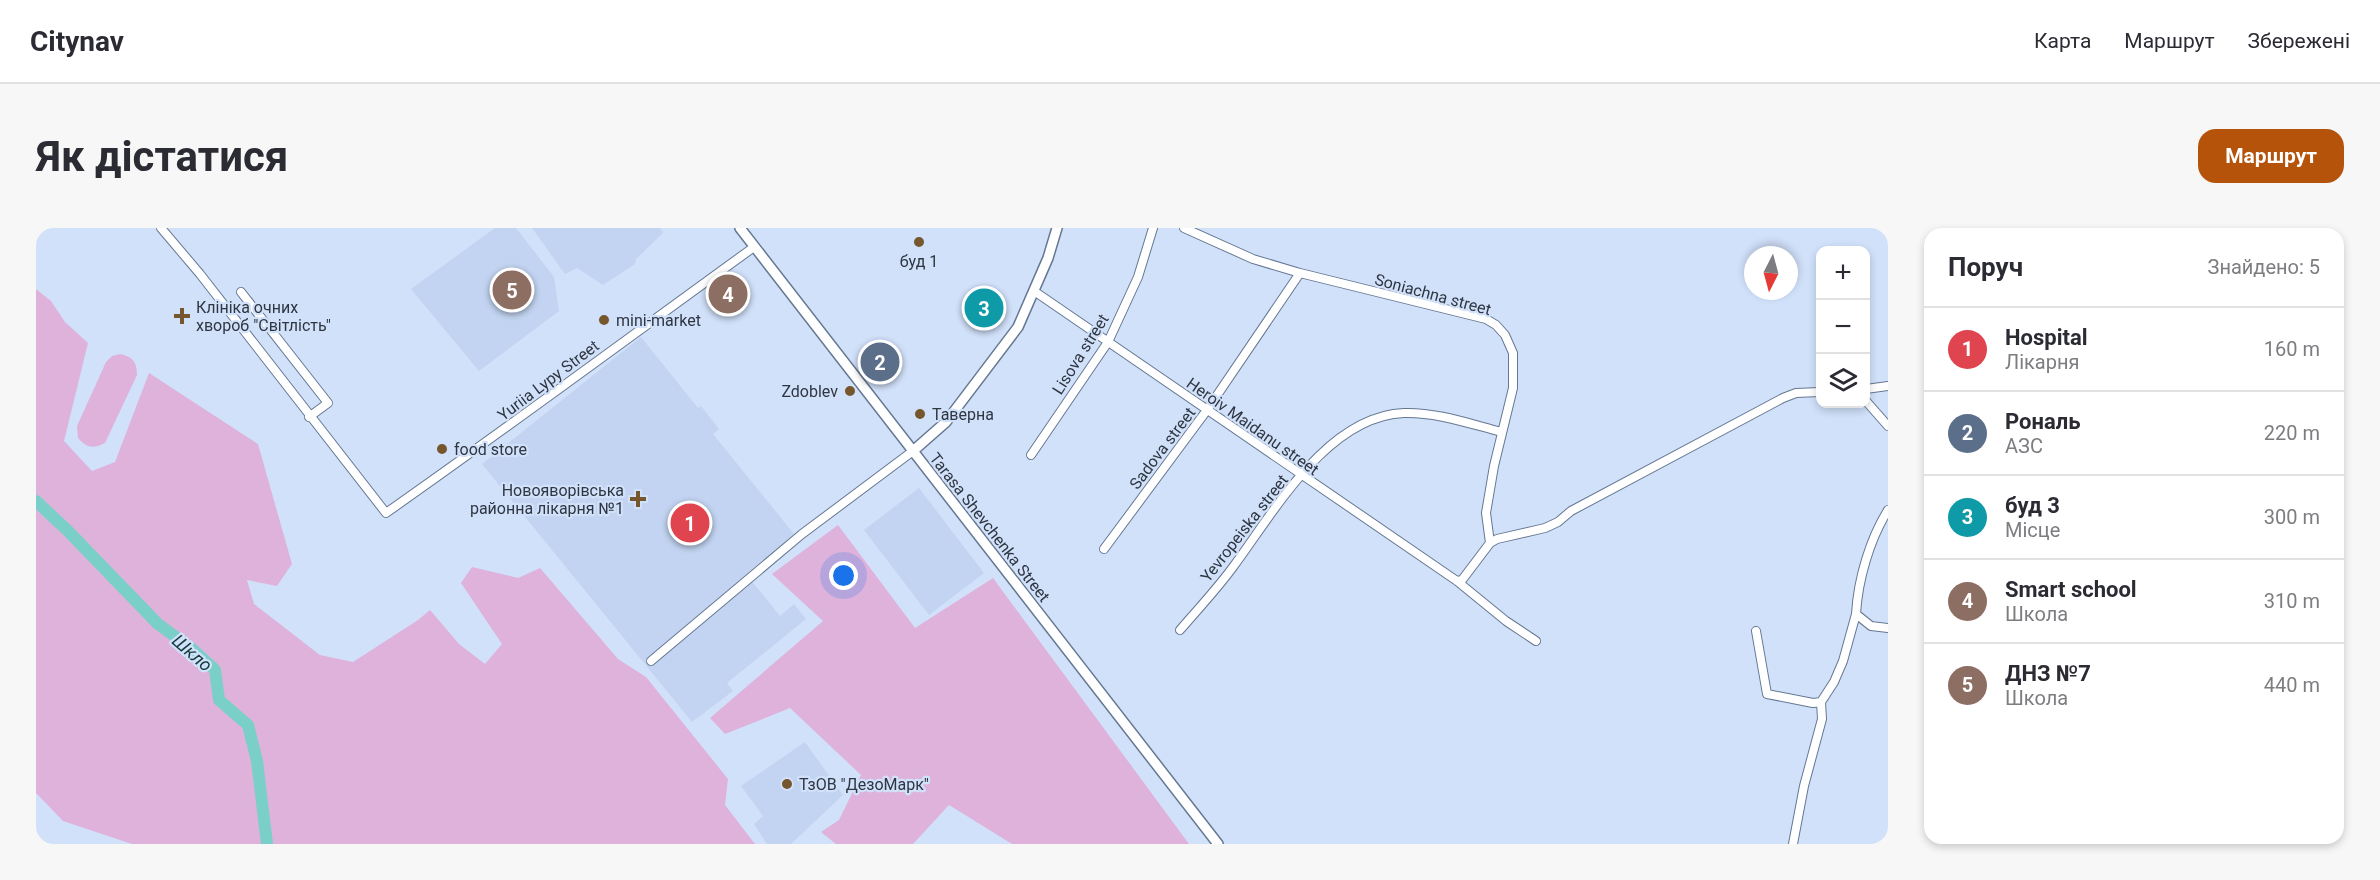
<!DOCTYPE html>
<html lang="uk">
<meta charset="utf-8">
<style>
body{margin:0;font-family:Roboto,sans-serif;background:#f7f7f7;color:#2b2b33}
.controls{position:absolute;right:18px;top:18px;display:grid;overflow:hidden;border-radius:12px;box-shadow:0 3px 9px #0003}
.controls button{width:54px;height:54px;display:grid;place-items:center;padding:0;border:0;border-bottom:2px solid #e1e1e2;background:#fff;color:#2b2b33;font:30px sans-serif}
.compass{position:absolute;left:1708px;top:18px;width:54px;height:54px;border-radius:50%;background:#fff;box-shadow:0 3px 9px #0003;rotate:186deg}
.you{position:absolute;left:808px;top:348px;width:21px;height:21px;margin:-15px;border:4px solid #fff;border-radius:50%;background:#1a73e8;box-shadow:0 0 0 9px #1a73e833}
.badge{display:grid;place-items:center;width:39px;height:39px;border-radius:50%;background:#b45309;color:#fff;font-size:20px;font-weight:700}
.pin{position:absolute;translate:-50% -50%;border:3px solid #fff;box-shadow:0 2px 6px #0006}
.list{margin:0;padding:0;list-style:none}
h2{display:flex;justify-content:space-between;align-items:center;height:78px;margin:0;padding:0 24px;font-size:26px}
h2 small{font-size:20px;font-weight:400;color:#7c7c81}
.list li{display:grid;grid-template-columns:39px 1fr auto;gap:18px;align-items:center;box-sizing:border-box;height:84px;padding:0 24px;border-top:2px solid #e1e1e2}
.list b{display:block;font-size:22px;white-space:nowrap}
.list p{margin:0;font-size:20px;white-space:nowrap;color:#7c7c81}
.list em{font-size:20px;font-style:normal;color:#7c7c81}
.icon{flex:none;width:33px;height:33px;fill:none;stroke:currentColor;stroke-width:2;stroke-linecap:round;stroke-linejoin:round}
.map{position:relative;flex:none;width:1852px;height:616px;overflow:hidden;border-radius:18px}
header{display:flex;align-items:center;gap:36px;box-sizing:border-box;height:84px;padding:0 30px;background:#fff;border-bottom:2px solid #e1e1e2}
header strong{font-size:28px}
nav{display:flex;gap:33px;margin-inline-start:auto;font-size:21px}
.intro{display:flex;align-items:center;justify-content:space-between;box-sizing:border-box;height:144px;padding:0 36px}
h1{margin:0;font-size:42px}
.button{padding:15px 27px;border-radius:18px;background:#b45309;color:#fff;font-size:21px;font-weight:700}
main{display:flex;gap:36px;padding:0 36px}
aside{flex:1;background:#fff;border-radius:18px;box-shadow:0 3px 9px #0003}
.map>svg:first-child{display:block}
.built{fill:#c2d4f1}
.green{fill:#deb2db}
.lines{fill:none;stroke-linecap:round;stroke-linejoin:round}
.river{stroke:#7bcfc9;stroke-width:12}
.minor-casing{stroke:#657792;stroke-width:10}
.tertiary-casing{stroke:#657792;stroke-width:12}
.minor{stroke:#fff;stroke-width:8}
.tertiary{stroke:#fff;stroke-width:9}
.poi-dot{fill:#76562c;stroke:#d1e1fa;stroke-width:2}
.labels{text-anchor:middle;stroke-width:4.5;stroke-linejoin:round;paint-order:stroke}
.poi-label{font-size:16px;fill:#2f3642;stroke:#d1e1fa;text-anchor:start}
.street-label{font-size:16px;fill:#2f3642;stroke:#d1e1fa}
.water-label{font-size:18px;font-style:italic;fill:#133b39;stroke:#d1e1fa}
</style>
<header>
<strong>Citynav</strong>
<nav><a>Карта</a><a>Маршрут</a><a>Збережені</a></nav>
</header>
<div class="intro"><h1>Як дістатися</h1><a class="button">Маршрут</a></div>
<main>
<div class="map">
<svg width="1852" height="616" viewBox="0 0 1852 616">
<rect width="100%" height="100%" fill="#d1e1fa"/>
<!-- built -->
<path class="built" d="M459,0H480L518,49L523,83L443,143L375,61Z
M496,0H624L627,5L600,31L599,36L567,57L541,40L529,46Z
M605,109L662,180L665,178L683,201L677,206L758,306L710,346L744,388L758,376L770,391L691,455L697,463L656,494L446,236Z
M883,260L948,345L893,387L828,302Z
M769,514L807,567L755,616H731L718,596L727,588L705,558Z"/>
<!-- green -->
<path class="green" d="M0,61L15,73L29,94L52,115L28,213L56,243L79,234L113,145L222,216L256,336L241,358L211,352L218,376L284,427L317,434L382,392L394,382L423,416L449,436L466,416L425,355L436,339L482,350L504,340L582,431L610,449L692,551L689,577L719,616H96L27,593L0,565Z
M84,126C97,129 101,134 101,147L69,215C58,221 50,220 42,210L41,198L70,134L76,128Z
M802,297L879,400L957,350L1153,616H976L913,577L877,616H800L785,604L803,592L825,547L754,480L689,506L674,490L787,393L736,346Z"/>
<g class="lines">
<!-- river -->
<path class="river" d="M0,273L31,302L122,396L155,420L179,442L183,472L212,497L221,533L231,616"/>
<!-- minor casing -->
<g class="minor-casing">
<path id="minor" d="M125,0L164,46L350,285C474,198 595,108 718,19
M1148,0L1217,31L1264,45L1450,91L1460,97L1469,107L1477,125V160L1458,238L1450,285L1454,315
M998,63L1421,353L1470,393L1500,413
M205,64L292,175L273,189
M1830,161L1852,158
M1830,173L1852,198
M995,227L1072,114L1102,49L1117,0
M1852,282C1834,311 1822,351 1820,386L1835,398L1852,400
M1068,321L1171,182L1264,45
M1421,353L1426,352L1454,315L1461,311L1509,300L1522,294L1535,283L1747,170L1760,165L1784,164
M1144,402C1162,381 1181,361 1197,339C1238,284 1291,188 1368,185C1401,184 1434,196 1466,204
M1720,403L1731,466L1777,475L1785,474
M615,433L766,306L877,223
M1757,616L1768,558L1786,491L1785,474L1798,454L1807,433L1820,386"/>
</g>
<!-- tertiary casing -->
<g class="tertiary-casing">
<path id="tertiary" d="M704,0L1182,616
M877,223L910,194L982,99L1012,30L1021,0"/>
</g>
<!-- minor -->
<use href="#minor" class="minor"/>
<!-- tertiary -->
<use href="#tertiary" class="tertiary"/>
</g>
<!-- markers -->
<g class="poi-dot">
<circle cx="883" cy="14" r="6"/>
<path d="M143 79h6v6h6v6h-6v6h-6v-6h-6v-6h6z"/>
<circle cx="568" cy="92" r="6"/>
<circle cx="814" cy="163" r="6"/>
<circle cx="884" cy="186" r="6"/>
<circle cx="406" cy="221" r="6"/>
<path d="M599 262h6v6h6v6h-6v6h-6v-6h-6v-6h6z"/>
<circle cx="751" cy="556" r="6"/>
</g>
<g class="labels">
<!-- poi labels -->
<g class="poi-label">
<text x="883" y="39" text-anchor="middle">буд 1</text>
<text x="160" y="85">Клініка очних<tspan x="160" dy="18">хвороб "Світлість"</tspan></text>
<text x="580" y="98">mini-market</text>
<text x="802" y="169" text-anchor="end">Zdoblev</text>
<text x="896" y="192">Таверна</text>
<text x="418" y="227">food store</text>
<text x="588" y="268" text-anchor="end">Новояворівська<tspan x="588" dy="18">районна лікарня №1</tspan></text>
<text x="763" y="562">ТзОВ "ДезоМарк"</text>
</g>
<!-- street labels -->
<g class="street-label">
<text transform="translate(1397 66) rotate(15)" y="6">Soniachna street</text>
<text transform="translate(1044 126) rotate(-58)" y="6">Lisova street</text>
<text transform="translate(512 152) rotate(-37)" y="6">Yuriia Lypy Street</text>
<text transform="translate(1217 198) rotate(35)" y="6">Heroiv Maidanu street</text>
<text transform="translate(1126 220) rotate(-53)" y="6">Sadova street</text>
<text transform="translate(954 299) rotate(52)" y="6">Tarasa Shevchenka Street</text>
<text transform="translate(1208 300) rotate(-52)" y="6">Yevropeiska street</text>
</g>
<!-- water labels -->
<g class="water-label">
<text transform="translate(156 425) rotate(41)" y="6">Шкло</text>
</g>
</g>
</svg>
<div class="controls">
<button>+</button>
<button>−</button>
<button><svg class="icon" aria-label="layers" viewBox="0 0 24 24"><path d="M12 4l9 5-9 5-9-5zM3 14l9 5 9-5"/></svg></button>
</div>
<svg class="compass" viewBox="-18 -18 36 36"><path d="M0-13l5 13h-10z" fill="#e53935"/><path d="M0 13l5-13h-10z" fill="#7c7c81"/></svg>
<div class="you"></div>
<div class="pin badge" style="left:654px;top:295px;background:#e0444e">1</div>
<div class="pin badge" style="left:844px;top:134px;background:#5c6f8a">2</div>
<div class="pin badge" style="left:948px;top:80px;background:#0f9aa8">3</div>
<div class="pin badge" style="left:692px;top:66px;background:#8d6e63">4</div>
<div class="pin badge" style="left:476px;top:62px;background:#8d6e63">5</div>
</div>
<aside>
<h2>Поруч<small>Знайдено: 5</small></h2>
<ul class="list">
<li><span class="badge" style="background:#e0444e">1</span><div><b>Hospital</b><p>Лікарня</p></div><em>160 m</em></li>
<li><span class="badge" style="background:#5c6f8a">2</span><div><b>Рональ</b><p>АЗС</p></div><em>220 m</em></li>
<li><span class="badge" style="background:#0f9aa8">3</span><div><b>буд 3</b><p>Місце</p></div><em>300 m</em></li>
<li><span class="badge" style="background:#8d6e63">4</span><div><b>Smart school</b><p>Школа</p></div><em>310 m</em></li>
<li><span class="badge" style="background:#8d6e63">5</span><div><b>ДНЗ №7</b><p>Школа</p></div><em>440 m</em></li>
</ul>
</aside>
</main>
